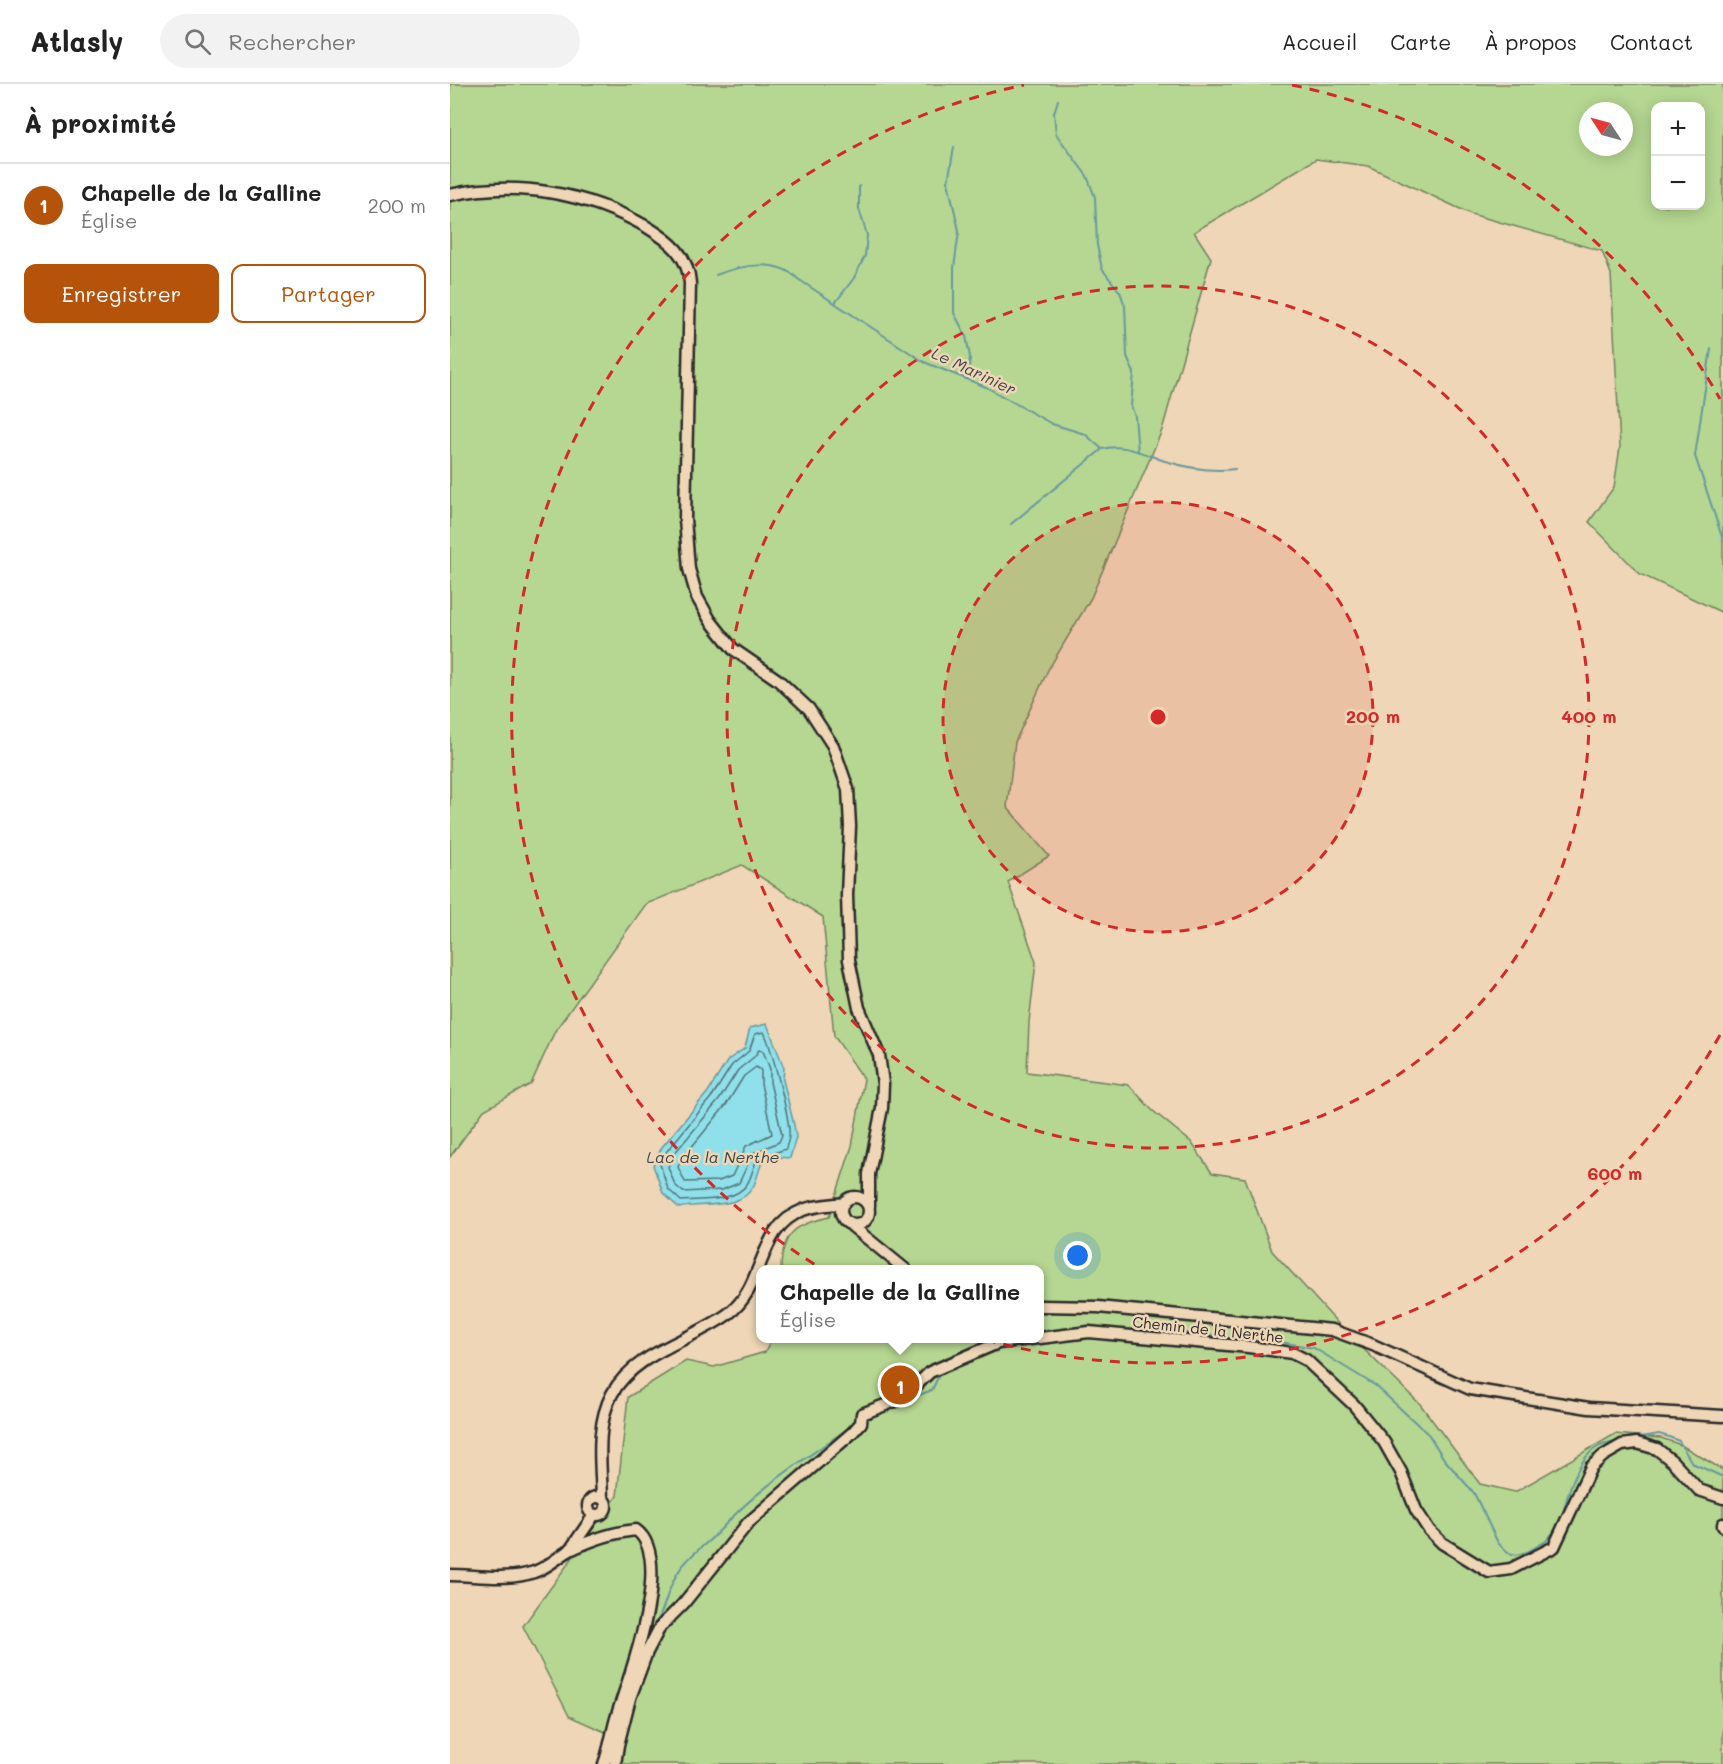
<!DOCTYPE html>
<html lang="fr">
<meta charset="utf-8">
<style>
body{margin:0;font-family:Mali,sans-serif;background:#f2f2f2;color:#222}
.controls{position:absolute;right:18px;top:18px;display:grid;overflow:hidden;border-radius:12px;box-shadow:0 3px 15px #0003}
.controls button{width:54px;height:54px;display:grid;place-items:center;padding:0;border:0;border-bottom:2px solid #e0e0e0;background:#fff;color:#222;font:30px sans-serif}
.compass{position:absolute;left:1129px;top:18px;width:54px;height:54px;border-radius:50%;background:#fff;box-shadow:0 3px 15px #0003;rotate:306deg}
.you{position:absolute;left:628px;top:1172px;width:21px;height:21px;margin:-15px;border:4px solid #fff;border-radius:50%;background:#1a73e8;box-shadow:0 0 0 9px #1a73e833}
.badge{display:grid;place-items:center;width:39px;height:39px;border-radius:50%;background:#b45309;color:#fff;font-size:20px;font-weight:700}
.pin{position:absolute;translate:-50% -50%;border:3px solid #fff;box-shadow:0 2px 6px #0006}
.popup{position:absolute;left:306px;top:1181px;width:288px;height:78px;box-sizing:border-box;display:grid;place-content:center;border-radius:12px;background:#fff;filter:drop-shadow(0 2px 4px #0005);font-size:20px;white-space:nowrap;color:#767676}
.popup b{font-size:22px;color:#222}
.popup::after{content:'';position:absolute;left:50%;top:100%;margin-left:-12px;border:12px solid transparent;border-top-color:#fff}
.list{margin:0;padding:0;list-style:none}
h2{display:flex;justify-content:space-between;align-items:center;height:78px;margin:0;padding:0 24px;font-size:26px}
h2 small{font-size:20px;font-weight:400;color:#767676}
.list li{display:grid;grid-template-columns:39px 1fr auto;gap:18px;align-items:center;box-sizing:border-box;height:84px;padding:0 24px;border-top:2px solid #e0e0e0}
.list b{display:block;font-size:22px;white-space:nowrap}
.list p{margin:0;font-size:20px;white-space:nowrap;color:#767676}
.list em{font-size:20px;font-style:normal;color:#767676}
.actions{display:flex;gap:12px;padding:18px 24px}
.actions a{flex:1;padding:14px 0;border:2px solid #b45309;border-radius:12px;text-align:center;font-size:21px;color:#b45309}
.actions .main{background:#b45309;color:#fff}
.icon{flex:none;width:33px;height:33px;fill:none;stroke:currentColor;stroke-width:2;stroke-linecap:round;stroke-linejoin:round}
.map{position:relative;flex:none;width:1273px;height:1680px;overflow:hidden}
header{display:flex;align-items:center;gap:36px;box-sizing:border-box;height:84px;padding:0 30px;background:#fff;border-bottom:2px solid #e0e0e0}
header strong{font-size:28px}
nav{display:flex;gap:33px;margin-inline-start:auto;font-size:21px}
.search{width:420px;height:54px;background:#f2f2f2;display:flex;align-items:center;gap:15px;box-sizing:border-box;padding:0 21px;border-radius:33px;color:#767676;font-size:22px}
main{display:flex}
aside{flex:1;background:#fff}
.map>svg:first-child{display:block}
.green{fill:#b5d791;stroke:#70815e;stroke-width:1.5;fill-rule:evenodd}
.water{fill:#8fe0ea;stroke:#67989e;stroke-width:1.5}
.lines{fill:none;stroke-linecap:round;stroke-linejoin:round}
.shore{stroke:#537377;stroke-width:1.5}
.stream{stroke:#67989e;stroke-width:2}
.minor-casing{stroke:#2b2b2b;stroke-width:15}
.minor{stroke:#eed6b6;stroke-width:10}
.ring{fill:none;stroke:#d62828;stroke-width:3;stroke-dasharray:10 8}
.labels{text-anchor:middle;stroke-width:5;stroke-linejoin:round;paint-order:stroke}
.street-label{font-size:15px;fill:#2b2b2b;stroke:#eed6b6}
.water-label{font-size:16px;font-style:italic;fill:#3a4648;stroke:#eed6b6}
.centre{fill:#d62828;stroke:#eed6b6;stroke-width:3}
.ring-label{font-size:18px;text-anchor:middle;font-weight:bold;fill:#d62828;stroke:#eed6b6;stroke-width:5;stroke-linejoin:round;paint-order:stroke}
</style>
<header>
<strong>Atlasly</strong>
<div class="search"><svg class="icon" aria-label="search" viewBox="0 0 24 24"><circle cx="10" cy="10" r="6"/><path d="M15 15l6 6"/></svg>Rechercher</div>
<nav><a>Accueil</a><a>Carte</a><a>À propos</a><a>Contact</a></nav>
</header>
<main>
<aside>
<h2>À proximité<small></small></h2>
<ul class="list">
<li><span class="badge">1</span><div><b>Chapelle de la Galline</b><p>Église</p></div><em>200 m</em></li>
</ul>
<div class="actions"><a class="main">Enregistrer</a><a>Partager</a></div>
</aside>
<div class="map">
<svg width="1273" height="1680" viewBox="0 0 1273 1680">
<rect width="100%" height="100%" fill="#eed6b6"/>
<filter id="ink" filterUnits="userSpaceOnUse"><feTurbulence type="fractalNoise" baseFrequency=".0167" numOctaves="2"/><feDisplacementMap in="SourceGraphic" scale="12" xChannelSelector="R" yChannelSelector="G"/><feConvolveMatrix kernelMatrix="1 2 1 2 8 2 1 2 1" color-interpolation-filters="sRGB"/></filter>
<g filter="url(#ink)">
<!-- green -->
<path class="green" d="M0,0H1273V529L1190,490L1139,438L1164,403L1170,363L1161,190L1152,167L1021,130L918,82L866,75L744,148L761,174L712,346L641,514L598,586L565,658L557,723L599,772L558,798L586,878L579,938L577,988L679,1001L702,1026L741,1058L762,1089L795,1094L822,1167L894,1246L970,1320L1030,1400L1065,1408L1165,1350L1211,1354L1231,1361L1273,1386V1680H169L173,1656L119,1632L73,1542L167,1412L178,1313L236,1277L264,1283L315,1268L322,1255L590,1254V1186L331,1185C332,1148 346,1140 379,1133L402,1062L414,995L384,952L373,833L292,781L196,820L105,947L81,1000L34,1026L0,1073ZM1206,22H1250V122H1206ZM1138,27H1174V63H1138Z"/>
<!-- water -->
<path class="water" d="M317,940L334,984L333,996L344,1041L346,1053L340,1074L328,1073L312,1078C309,1086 307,1094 304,1101C292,1127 251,1118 229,1124L213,1109L203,1081L212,1063L258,1008L278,976L295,964L300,944Z"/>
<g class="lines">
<!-- shore -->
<path class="shore" d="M314,948C321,962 341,1038 339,1052C339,1057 336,1061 336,1065L308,1074C303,1082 302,1093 297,1100C285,1119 249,1115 231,1117L218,1105L210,1080L217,1067L263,1011L282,981L299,967L305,950Z
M309,966L313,967L320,985V998L332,1051L329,1058L303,1069L289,1099L272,1106L233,1108L225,1101L218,1083L223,1071L269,1016L288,986L304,973Z
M306,983L311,986V1000L322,1050L296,1062L282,1092L269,1097L235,1098L228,1083L231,1076L276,1021L294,992Z"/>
<!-- stream -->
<path class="stream" d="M608,16L604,29L606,50L637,92L645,113L647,161L652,185L670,208L675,222L677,272L684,289L681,322L685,332L688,368
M504,63L498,98L509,147L504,184V229L516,252L520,273L518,296
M266,191C291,181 327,174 348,195L474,278L536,303L602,340L635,350L652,365C674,359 694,370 715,377C738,384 762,388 785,385
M385,219L404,194L415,172L417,151L409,125V102
M1261,265L1245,372L1273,456
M561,440L651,366
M590,1247L629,1245
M703,1249H749L800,1258L825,1257L864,1264L926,1302L979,1351L994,1375L1024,1409L1048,1459L1059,1469L1066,1471L1077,1468L1096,1457L1108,1443
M498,1274L537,1258
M459,1315L482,1306L490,1289
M1175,1356L1209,1350L1219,1353L1229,1357L1242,1379L1273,1393
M1112,1433C1117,1412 1126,1377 1146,1364C1152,1360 1163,1359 1169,1357
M206,1540C215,1524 217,1506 227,1490C238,1471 258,1460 272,1444C311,1401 355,1376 401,1342"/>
<!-- minor casing -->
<g class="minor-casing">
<path id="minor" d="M0,111C67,96 138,109 197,143C220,157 238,171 240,199L235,435L239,485L247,513L260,536L283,565L328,596L359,625L383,662L398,705L400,742L397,811L399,876L409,924L429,971L433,1000L432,1024L419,1090V1122
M391 1127a14 14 0 1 1 28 0a14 14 0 1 1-28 0Z
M402,1142L456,1186
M590,1222L648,1223L882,1246L923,1261L1020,1305L1139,1324L1273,1332
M590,1254L639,1248L799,1263L842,1269L856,1276L904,1321L934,1358L951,1388L966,1426L979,1446L992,1459L1039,1488L1061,1485L1104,1463L1141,1383L1153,1372L1172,1361L1187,1359L1207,1365L1222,1377L1249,1406L1273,1414
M138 1422a9 9 0 1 1 18 0a9 9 0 1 1-18 0Z
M152,1414C151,1380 145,1342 162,1310C185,1268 241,1257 278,1230C316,1203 306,1144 353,1126C365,1121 381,1121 394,1119
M1273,1440V1442
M120,1466L144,1431
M0,1491C26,1491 59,1497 84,1488C97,1484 108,1473 120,1466C139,1457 165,1448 186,1446C225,1474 179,1593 167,1631C162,1647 160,1664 154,1680
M165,1680L168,1661L180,1614L197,1568L210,1543L233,1520L298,1439L402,1349L411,1339L412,1330L453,1314L480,1288L548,1259L588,1254"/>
</g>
<!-- minor -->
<use href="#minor" class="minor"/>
</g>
</g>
<!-- distance rings -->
<circle cx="708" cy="633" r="215" fill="#d62828" fill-opacity=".12"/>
<g class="ring">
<circle cx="708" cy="633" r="215"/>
<circle cx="708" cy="633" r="431"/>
<path d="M1270 951A646 646 0 1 1 574 1M842 1A646 646 0 0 1 1270 315"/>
</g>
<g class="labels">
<!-- street labels -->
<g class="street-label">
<text transform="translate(758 1246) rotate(6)" y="5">Chemin de la Nerthe</text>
</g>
<!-- water labels -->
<g class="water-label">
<text transform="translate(524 287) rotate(25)" y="6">Le Marinier</text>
<text x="263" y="1079">Lac de la Nerthe</text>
</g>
</g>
<circle cx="708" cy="633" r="9" class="centre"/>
<g class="ring-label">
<text x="923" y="639">200 m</text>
<text x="1139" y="639">400 m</text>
<text x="1165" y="1096">600 m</text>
</g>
</svg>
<div class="controls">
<button>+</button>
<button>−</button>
</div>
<svg class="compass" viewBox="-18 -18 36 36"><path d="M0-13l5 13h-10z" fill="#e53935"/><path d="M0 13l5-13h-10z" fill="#767676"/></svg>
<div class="you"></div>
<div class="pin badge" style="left:450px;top:1301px">1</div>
<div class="popup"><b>Chapelle de la Galline</b>Église</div>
</div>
</main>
